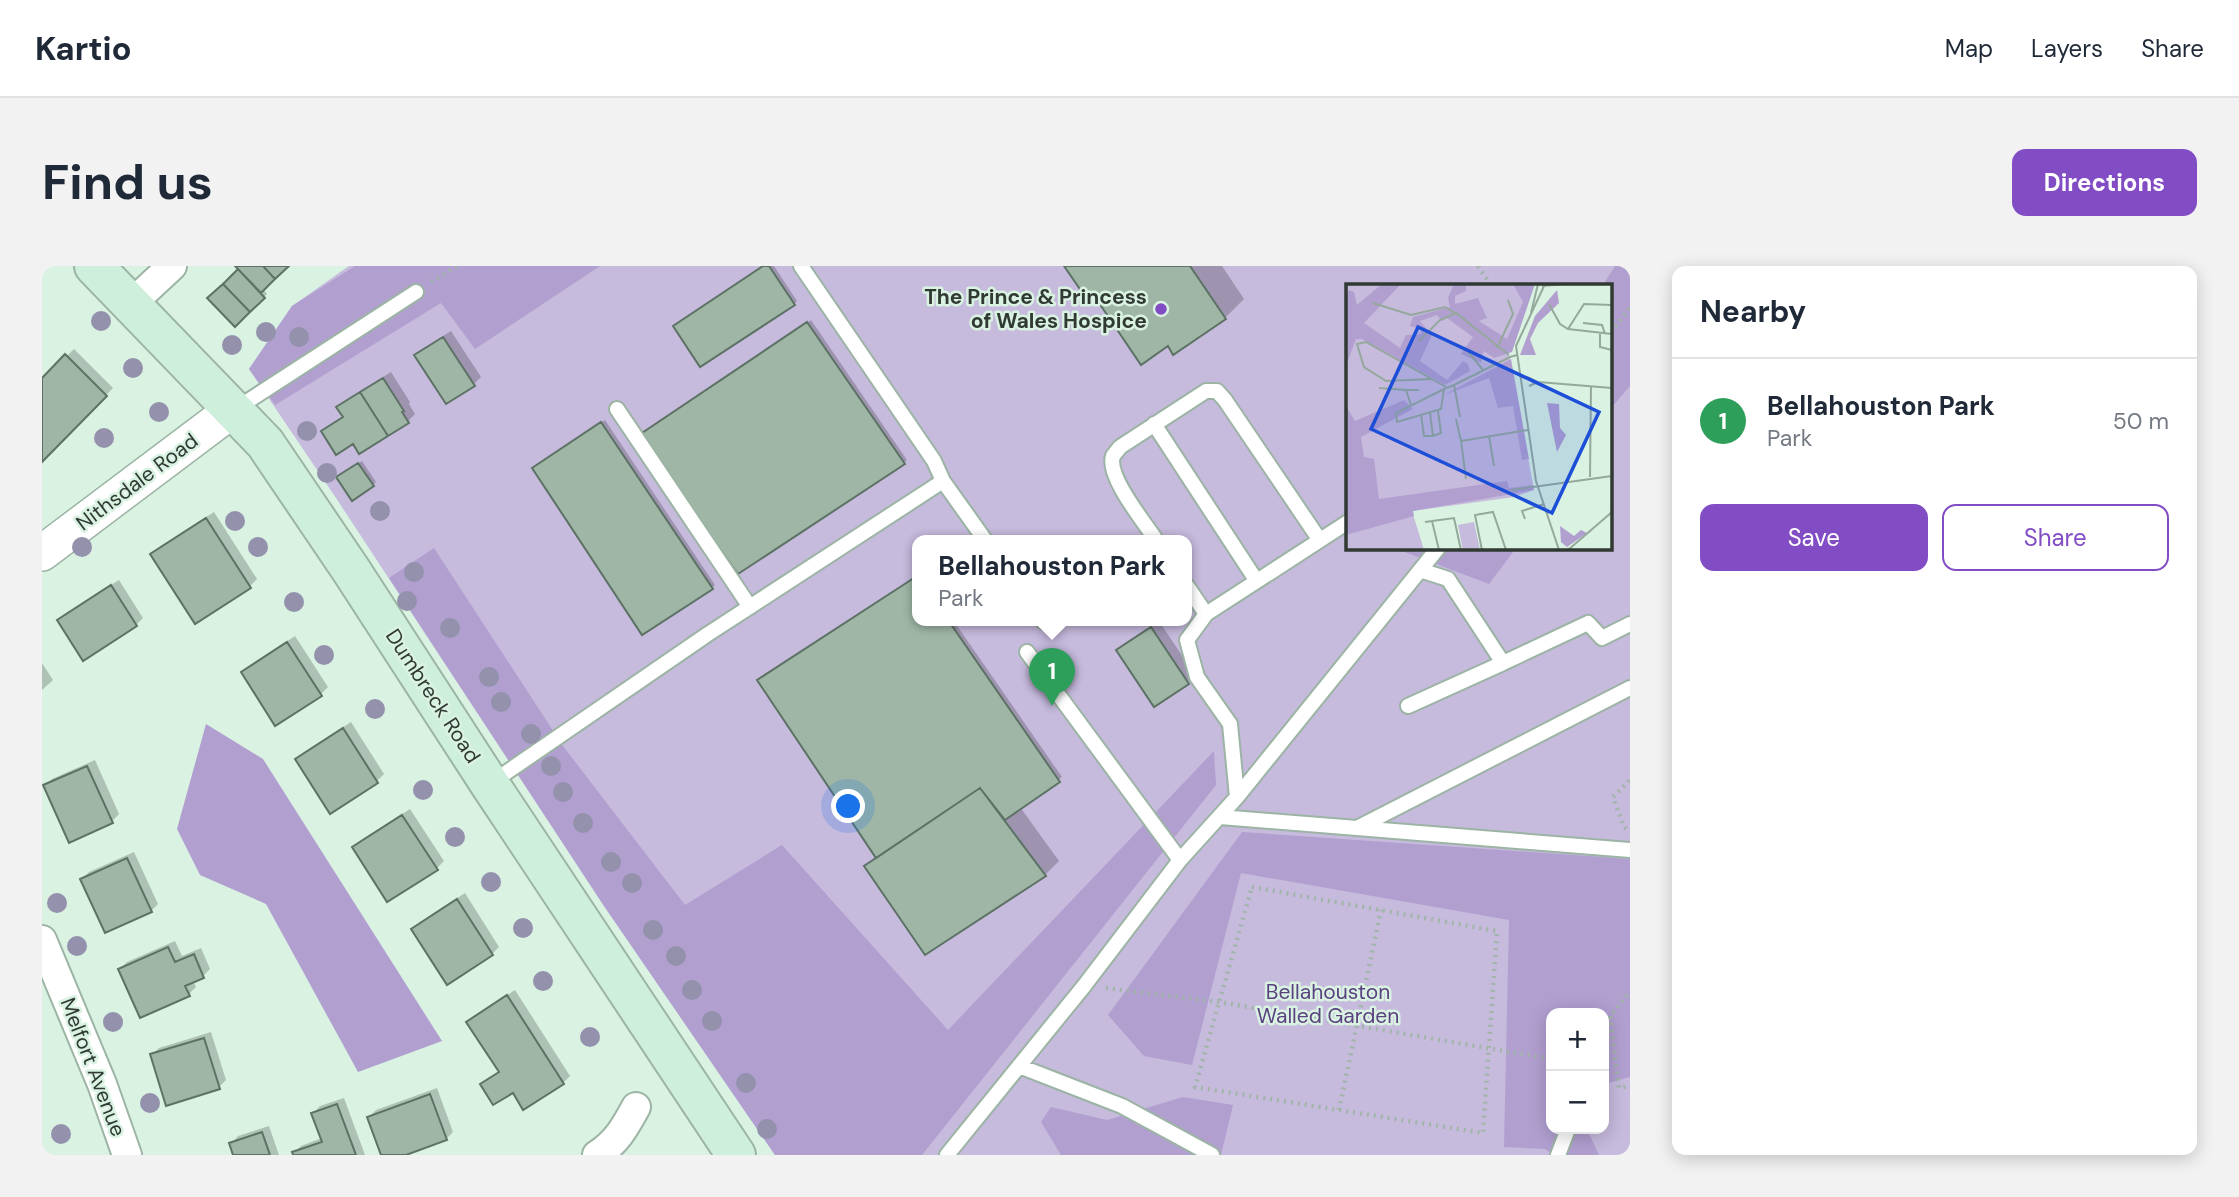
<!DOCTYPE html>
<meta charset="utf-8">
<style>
body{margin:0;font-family:"DM Sans",sans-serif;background:#f2f2f3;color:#1f2937}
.controls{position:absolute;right:21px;bottom:21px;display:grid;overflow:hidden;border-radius:14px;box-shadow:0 4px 18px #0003}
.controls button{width:63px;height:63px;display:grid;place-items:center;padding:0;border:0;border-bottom:2px solid #e0e1e3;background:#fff;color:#1f2937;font:35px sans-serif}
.you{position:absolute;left:807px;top:541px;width:24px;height:24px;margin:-18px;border:5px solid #fff;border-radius:50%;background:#1a73e8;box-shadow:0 0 0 10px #1a73e833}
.badge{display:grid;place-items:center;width:46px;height:46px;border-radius:50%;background:#824dc4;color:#fff;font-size:23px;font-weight:700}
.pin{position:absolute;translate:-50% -58px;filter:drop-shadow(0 2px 4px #0008)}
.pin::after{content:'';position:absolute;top:37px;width:24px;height:21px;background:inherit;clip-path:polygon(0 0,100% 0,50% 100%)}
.popup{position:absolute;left:870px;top:269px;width:280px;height:91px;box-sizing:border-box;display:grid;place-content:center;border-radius:14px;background:#fff;filter:drop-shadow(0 2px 5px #0005);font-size:23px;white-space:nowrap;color:#747a83}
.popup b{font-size:26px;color:#1f2937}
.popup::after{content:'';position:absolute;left:50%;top:100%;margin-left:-14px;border:14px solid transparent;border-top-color:#fff}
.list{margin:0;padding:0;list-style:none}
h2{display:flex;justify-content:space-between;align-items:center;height:91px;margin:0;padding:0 28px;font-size:30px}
h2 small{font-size:23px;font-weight:400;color:#747a83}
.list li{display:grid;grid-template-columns:46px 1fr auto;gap:21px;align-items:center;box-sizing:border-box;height:126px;padding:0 28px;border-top:2px solid #e0e1e3}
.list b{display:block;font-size:26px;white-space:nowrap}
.list p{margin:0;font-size:23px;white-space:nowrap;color:#747a83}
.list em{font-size:23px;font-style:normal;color:#747a83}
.actions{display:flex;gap:14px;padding:21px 28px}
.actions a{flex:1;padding:16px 0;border:2px solid #824dc4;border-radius:14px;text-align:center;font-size:24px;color:#824dc4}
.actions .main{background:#824dc4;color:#fff}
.map{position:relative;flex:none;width:1588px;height:889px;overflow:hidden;border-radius:14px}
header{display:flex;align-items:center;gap:42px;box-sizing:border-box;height:98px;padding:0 35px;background:#fff;border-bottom:2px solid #e0e1e3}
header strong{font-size:33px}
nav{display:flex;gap:38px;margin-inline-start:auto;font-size:24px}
.intro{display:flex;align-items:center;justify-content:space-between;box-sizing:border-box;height:168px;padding:0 42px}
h1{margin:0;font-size:49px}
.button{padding:18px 32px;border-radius:14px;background:#824dc4;color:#fff;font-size:24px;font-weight:700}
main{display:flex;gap:42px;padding:0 42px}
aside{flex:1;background:#fff;border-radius:14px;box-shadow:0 4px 18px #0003}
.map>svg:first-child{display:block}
.green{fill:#c6badd;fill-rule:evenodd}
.forest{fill:#b19fd0}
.shadow{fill:#0003}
.building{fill:#9fb6a7;stroke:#5c7264;stroke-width:2}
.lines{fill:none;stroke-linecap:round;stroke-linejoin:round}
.service-casing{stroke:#9cb4a4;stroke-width:18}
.minor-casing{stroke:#9cb4a4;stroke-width:32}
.tertiary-casing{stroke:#9cb4a4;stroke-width:38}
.secondary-casing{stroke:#9cb4a4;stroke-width:42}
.path{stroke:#a1b5a8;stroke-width:4.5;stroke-dasharray:2 5;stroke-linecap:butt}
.service{stroke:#fff;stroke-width:14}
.minor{stroke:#fff;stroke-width:28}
.tertiary{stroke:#fff;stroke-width:35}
.secondary{stroke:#cfefdd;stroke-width:38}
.tree{fill:#9391ac}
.poi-dot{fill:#824dc4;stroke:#d9f2e2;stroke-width:2.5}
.labels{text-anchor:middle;stroke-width:5;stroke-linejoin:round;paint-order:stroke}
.poi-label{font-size:21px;font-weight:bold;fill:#303a33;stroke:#d9f2e2;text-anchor:end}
.street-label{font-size:21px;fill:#303a33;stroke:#d9f2e2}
.park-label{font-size:21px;fill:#5a417f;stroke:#d9f2e2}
.inset-road{fill:none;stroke:#95a89c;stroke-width:2}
.view{fill:#1d4ed8;fill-opacity:0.15;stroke:#1d4ed8;stroke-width:3.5}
.inset-edge{fill:none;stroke:#303a33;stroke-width:3.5}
</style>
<header>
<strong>Kartio</strong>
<nav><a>Map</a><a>Layers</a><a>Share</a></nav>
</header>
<div class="intro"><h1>Find us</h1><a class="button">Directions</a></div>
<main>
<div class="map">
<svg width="1588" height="889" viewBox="0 0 1588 889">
<rect width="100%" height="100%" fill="#d9f2e2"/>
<!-- green -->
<path class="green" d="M307,0H1588V889H733L562,640L294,232L207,103L250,40ZM1306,19H1569V282H1306ZM875,274H1145V354H875ZM1509,747H1562V863H1509Z"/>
<!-- forest -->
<path class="forest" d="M313,0H558L433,83L399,37L233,139L207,103L250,40Z
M1573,0H1588V120L1569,142V19H1561Z
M392,282L521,480L643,639L740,579L906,764L1172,485L1174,519L880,889H733L562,640L347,312Z
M1352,282H1474L1447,318Z
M164,458L221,493L400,775L316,806L224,638L158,609L135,563Z
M1200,566L1588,593V811L1562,818V747H1509V863H1545L1557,889H1512L1503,883L1462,881L1467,654L1199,607L1150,799L1102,790L1066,749Z
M1141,831L1191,839L1179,889H1019L999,856L1009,841L1065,854Z"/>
<!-- shadow -->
<path class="shadow" d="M196,0H245L221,23L225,28L193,59L199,3Z
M722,0H732L755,35L752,38Z
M1024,0H1180L1202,33L1183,52L1127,78L1052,25Z
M769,54L865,194L862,197L602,166Z
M409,65L439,111L432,118L375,89L382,82Z
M32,83L71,122L0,194V114Z
M349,106L368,136L367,138L373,148L366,155L318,186L311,176L281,166L302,150L296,141L304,134Z
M563,154L673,319L670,322L495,199Z
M320,195L334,216L331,219L300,208Z
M172,246L215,313L208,320L110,289L117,281Z
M875,311V354H911L1020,511L978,541L1017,595L1003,609L883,686L825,600L834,590L721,411Z
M77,314L101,352L94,359L42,392L17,354L24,347Z
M1117,355L1153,409L1145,416L1076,384L1083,377Z
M253,370L286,421L279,428L201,407L208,400Z
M0,397L11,414L0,424Z
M309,456L342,508L335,515L288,545L255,493L262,486Z
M53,494L77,548L70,555L3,520L10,513Z
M368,543L402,595L395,602L312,581L319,574Z
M92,586L116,638L109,645L40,613L47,606Z
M423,627L457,681L450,688L371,663L378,656Z
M133,675L140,690L159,682L168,703L161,710L151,715L154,721L147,728L78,703L85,696Z
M473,724L528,810L521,817L471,825L440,818L458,805L427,756L434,749Z
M169,766L184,814L177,821L110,789L117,782Z
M395,822L411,866L404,873L359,889H341L327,851L334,844Z
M302,832L323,889H252V887L259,880L280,872L271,848L278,840Z
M227,860L237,889H193L189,878L196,870Z"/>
<!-- building -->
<path class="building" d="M193,0H221L233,13L219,27Z
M221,0H247L233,13Z
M721,0H727L753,39L658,101L631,60Z
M1022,0H1148L1184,53L1131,89L1126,80L1099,99L1051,28L1044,32Z
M196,3L223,32L208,46L181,18Z
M181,18L208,46L193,61L165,32Z
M765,56L863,198L696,308L597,169Z
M401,71L433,120L404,138L372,89Z
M23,88L65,130L0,196V112Z
M341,112L362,145L360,146L367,157L346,170L318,126Z
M318,126L346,170L317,188L311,178L294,189L279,165L301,151L294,141Z
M559,156L671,323L600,369L490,202Z
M316,197L332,220L310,235L294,211Z
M164,252L209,322L153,358L108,288Z
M875,310V354H906L1018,516L963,554L938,522L834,592L715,414Z
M69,319L95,360L41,395L15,354Z
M1109,361L1147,418L1112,441L1074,384Z
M245,376L280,430L233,460L199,406Z
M301,462L336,517L288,548L253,493Z
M45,500L71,557L27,577L1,519Z
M938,522L1004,610L883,689L822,600Z
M360,549L396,604L345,636L310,581Z
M85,592L110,646L63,667L38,613Z
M415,633L451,689L405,719L369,663Z
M126,681L133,696L152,688L162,712L143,720L148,730L98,752L76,703Z
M465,729L522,818L481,844L471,827L451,839L438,818L457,806L424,756Z
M162,772L178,823L124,840L108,788Z
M388,828L405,874L364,889H339L325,851Z
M295,838L314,889H251L250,886L280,876L269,847Z
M220,866L228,889H191L187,877Z"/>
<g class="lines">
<!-- service casing -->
<g class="service-casing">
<path id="service" d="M759,0L892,195L901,215
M575,143L708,341
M192,144L374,26
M1112,158L1214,314
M1114,274C1103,257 1064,210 1071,190C1073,187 1076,184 1078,181L1164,125H1175L1183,134L1277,273
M1145,320L1164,348
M1000,354L1002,356
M985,386L1138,594
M1461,397L1546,357L1560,372L1588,358
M1366,440L1461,397L1406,313L1378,304
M449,517L666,368L901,215L943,274
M1195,531L1188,458L1155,411L1145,374L1164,348L1306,256
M1178,551L1588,584
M1315,562L1588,422
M977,800L1080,840L1170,889
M905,889L1042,720L1138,594L1195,531L1396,282
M1516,889L1526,863"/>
</g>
<!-- minor casing -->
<g class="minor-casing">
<path id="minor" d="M88,39L130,0
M0,674L60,818L85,889
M555,889C575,876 583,861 594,841"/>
</g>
<!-- tertiary casing -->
<g class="tertiary-casing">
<path id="tertiary" d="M0,287L190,144"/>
</g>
<!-- secondary casing -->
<g class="secondary-casing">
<path id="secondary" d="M52,0L223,177L309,304L447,517L694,889"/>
</g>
<!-- path -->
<path class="path" d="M1436,0L1449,19
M389,16L415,0
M1569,66L1588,42
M1584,563L1582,561L1571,531L1588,514
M1210,621L1455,665L1441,867L1153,821Z
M1064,722L1177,736L1509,793
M1568,750L1577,822L1588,820
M1562,758L1588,725
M1297,844L1339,644"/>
<!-- service -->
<use href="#service" class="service"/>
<!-- minor -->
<use href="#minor" class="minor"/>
<!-- tertiary -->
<use href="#tertiary" class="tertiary"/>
<!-- secondary -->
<use href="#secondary" class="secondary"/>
</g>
<!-- trees -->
<g class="tree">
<circle cx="59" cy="55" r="10"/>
<circle cx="224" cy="66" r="10"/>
<circle cx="257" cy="71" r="10"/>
<circle cx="190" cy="79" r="10"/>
<circle cx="91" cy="102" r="10"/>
<circle cx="117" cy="146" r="10"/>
<circle cx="265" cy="165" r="10"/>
<circle cx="62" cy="172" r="10"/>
<circle cx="285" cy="207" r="10"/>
<circle cx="338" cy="245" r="10"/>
<circle cx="193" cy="255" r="10"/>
<circle cx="40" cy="281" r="10"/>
<circle cx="216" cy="281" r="10"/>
<circle cx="372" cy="306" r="10"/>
<circle cx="365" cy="335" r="10"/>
<circle cx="252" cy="336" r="10"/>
<circle cx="408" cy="362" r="10"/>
<circle cx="282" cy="389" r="10"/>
<circle cx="447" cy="411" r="10"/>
<circle cx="459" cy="436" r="10"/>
<circle cx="333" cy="443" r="10"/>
<circle cx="489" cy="468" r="10"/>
<circle cx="509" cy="500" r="10"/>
<circle cx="381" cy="524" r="10"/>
<circle cx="521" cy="526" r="10"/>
<circle cx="541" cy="557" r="10"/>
<circle cx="413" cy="571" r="10"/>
<circle cx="569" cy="596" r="10"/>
<circle cx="449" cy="616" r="10"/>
<circle cx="590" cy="617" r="10"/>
<circle cx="15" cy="637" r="10"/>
<circle cx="481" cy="662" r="10"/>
<circle cx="611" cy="664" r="10"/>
<circle cx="35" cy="680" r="10"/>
<circle cx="634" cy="690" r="10"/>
<circle cx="501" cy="715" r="10"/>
<circle cx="650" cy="724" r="10"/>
<circle cx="670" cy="755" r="10"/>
<circle cx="71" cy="756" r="10"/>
<circle cx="548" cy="771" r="10"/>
<circle cx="704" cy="817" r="10"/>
<circle cx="108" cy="837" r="10"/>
<circle cx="725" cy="863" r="10"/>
<circle cx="19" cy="868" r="10"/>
</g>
<!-- markers -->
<circle class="poi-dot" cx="1119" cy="43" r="7"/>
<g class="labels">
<!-- poi labels -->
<g class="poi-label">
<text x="1105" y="38">The Prince &amp; Princess<tspan x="1105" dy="24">of Wales Hospice</tspan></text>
</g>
<!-- street labels -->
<g class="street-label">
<text transform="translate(95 216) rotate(-37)" y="7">Nithsdale Road</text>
<text transform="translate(391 430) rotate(57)" y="7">Dumbreck Road</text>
<text transform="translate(51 801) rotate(69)" y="7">Melfort Avenue</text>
</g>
<!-- park labels -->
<g class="park-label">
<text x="1286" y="733">Bellahouston<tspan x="1286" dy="24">Walled Garden</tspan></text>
</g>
</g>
<!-- overview -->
<g transform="translate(1304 18)">
<rect width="266" height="266" fill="#d9f2e2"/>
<path d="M0,0H188L162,65L188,206L168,213L66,227L78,266H0ZM128,238L134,266H117L112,241Z" fill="#c6badd"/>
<path d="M36,0H55L18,39L54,64L60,51L75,50V45L64,42L67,33L104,23L102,14L108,0H120V7L109,12V20L132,14L141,34L133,37L161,55L177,18L167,0H189L166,68L148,74L138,67L135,79L115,70L127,53L101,34L96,37L91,31L74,37L86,51L74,77L101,96L117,77L122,80L124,87L99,101L16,55H10L0,82V12L3,6L8,8L11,21ZM211,6L213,19L192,39L184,55L190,71H174L189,32ZM165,75L183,175L176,176L167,122L152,124L143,94L98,111ZM58,116L67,125L15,153L18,173L28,175L33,215L161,197L163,204L187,201L188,206L67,227L68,232L0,251V122L9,137ZM201,119L213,120L214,144L220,151L211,168ZM214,242L228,252L235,246L241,249L221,263L215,258Z" fill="#b19fd0"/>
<path class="inset-road" d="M199,0L170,62L190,197L213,266M196,2L218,0M27,19L65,31L99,23L109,29M203,20L214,40L222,45L266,50M185,29L192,0M237,39L256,41L259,50M222,45L238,20L266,21M254,50V63L266,66M73,57L94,36L110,29L163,71M118,63L137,86M151,64L167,30L162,16M181,93L192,98L183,102M86,95L40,97L18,83L11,60L20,58L100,103M192,98L266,104M108,101L114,133M33,104L60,106M98,105L95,125L51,138L50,129L98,105L108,101L164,73L171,71M65,121L60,106H73M84,129L87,152M75,130L78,152H87L95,149L92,127M110,135L115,157L182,146M143,152L148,182M115,157L120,195M244,193L245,102M165,206L266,192M179,235L176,227L198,220M86,237L108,234L115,266M79,238L86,237L93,266M136,266L129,231L147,228L160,266M222,266L266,228"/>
<path class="view" d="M72,43L253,128L206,229L25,145Z"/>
<rect width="266" height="266" class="inset-edge"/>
</g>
</svg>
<div class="controls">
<button>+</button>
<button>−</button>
</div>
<div class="you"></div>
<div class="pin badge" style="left:1010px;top:440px;background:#2e9e5b">1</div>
<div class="popup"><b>Bellahouston Park</b>Park</div>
</div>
<aside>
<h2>Nearby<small></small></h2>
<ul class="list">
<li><span class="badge" style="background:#2e9e5b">1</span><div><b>Bellahouston Park</b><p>Park</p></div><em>50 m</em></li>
</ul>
<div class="actions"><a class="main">Save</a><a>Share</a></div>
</aside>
</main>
